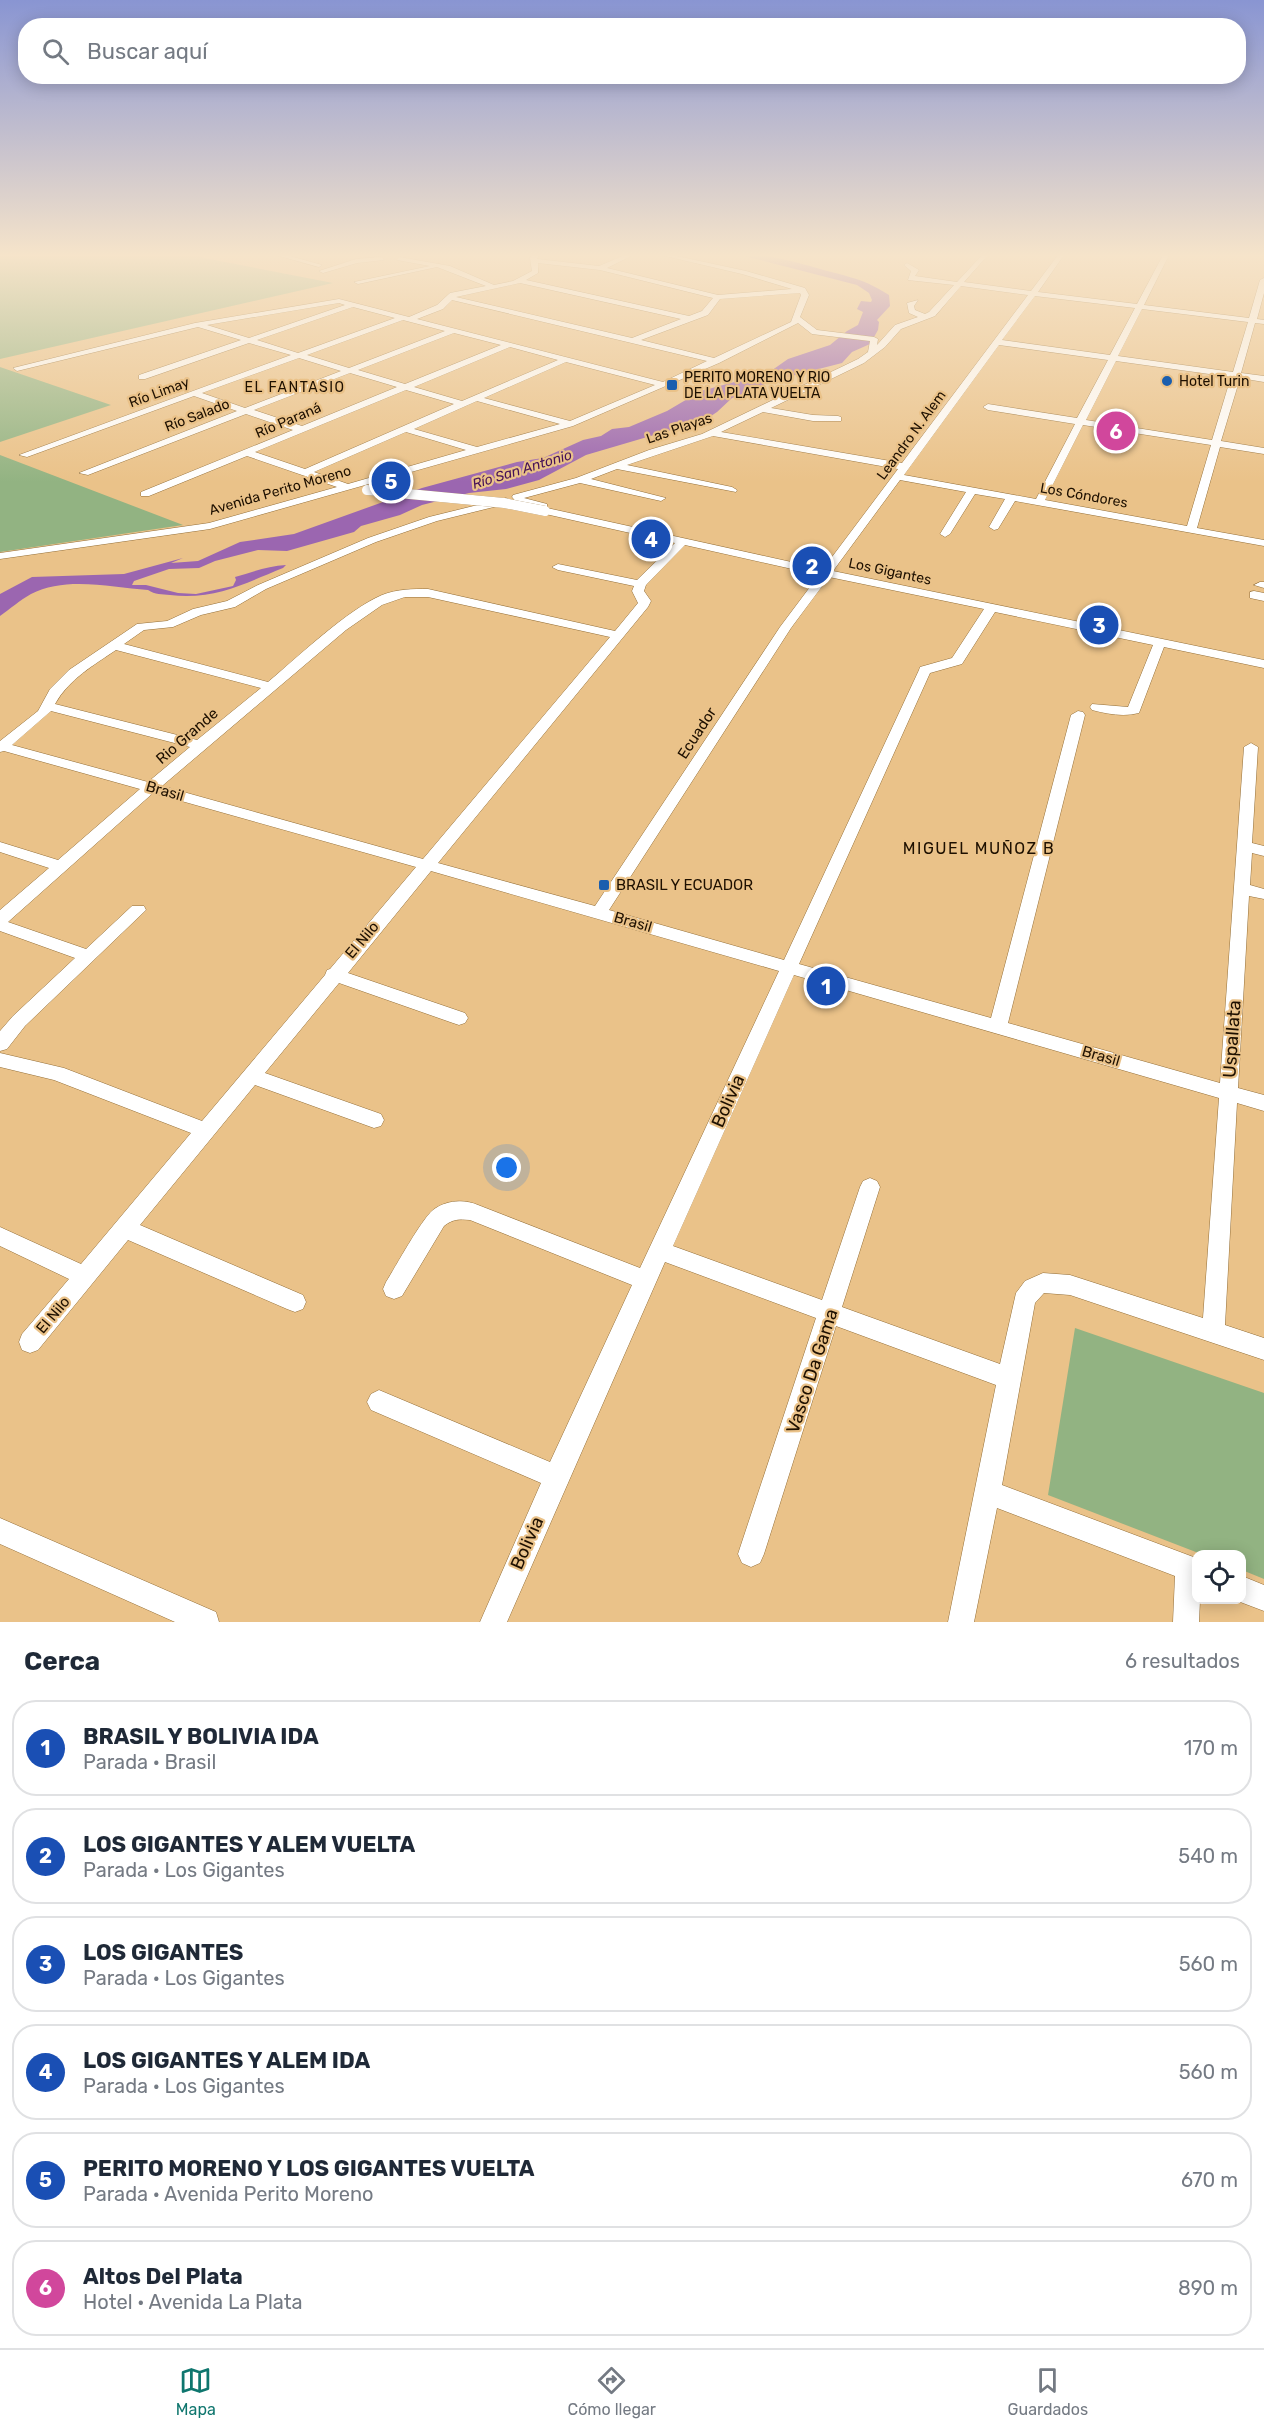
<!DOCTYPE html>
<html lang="es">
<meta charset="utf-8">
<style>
body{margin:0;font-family:Rubik,sans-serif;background:#f2f2f3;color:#1f2937}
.controls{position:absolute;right:18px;bottom:18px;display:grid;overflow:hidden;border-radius:12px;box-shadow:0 3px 15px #0003}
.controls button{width:54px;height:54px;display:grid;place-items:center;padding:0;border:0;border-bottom:2px solid #e0e1e3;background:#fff;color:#1f2937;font:30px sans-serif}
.you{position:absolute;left:507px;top:1168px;width:21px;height:21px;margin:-15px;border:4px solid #fff;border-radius:50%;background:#1a73e8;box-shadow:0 0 0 9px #1a73e833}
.badge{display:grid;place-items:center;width:39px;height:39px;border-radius:50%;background:#0f766e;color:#fff;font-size:20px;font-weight:700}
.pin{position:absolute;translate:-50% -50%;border:3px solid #fff;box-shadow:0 2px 6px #0006}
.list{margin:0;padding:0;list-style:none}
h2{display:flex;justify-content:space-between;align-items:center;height:78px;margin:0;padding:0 24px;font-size:26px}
h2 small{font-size:20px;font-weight:400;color:#747a83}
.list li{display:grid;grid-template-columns:39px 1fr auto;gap:18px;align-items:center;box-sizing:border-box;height:96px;margin:0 12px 12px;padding:0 12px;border:2px solid #e0e1e3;border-radius:24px}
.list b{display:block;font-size:22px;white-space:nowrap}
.list p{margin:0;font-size:20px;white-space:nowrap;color:#747a83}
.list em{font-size:20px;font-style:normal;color:#747a83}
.icon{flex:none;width:33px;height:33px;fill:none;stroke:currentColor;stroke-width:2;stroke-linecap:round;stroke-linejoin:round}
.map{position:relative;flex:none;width:1264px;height:1622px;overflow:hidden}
.search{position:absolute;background:#fff;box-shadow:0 3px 15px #0003;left:18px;right:18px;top:18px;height:66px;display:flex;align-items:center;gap:15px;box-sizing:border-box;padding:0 21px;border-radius:24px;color:#747a83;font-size:22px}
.sheet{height:726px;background:#fff}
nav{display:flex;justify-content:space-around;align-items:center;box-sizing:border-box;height:84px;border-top:2px solid #e0e1e3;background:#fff;font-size:16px;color:#747a83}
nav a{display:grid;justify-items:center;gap:3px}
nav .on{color:#0f766e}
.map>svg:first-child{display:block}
.green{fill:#92b382}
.water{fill:#9b66b0}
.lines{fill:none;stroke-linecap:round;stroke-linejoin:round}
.minor-casing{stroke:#946f38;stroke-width:1}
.minor{fill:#fff;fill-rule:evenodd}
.minor-bridge-casing{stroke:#946f38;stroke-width:10;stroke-linecap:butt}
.minor-bridge{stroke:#fff;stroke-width:10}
.poi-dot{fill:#1a5eae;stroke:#eac289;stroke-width:2}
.labels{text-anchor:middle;stroke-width:4.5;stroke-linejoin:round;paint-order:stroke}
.far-poi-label{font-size:14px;fill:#1e1000;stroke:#eac289;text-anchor:start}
.far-neighbourhood-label{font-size:14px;letter-spacing:1.5px;fill:#1e1000;stroke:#eac289}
.far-street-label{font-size:14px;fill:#1e1000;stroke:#eac289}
.far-water-label{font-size:14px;font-style:italic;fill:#451157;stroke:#eac289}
.street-label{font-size:15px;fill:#1e1000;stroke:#eac289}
.poi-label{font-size:15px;fill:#1e1000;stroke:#eac289;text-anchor:start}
.neighbourhood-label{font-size:16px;letter-spacing:1.5px;fill:#1e1000;stroke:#eac289}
.near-street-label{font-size:18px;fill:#1e1000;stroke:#eac289}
</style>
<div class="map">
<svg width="1264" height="1622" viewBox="0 0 1264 1622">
<rect width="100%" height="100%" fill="#eac289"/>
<!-- green -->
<path class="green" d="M0,255H189L333,283L0,359Z
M0,367L111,405L0,442Z
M0,455L183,525L0,552Z
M1075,1328L1264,1393V1579L1242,1570V1554H1201L1048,1495Z"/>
<!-- water -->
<path class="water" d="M741,255C769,255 783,259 810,266C841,276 860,276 889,295L890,306L877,320L879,322L878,330L870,344L852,352L842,363L768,382L754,390L732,398L717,412L705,420L586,455L539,480L506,489L469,493L422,505L400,515L361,526L354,532L287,551L258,550L215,561L199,568L169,569L134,581L132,585H146L178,593L196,594L233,586L236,580L235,577C252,572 268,566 286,565L283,568C243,584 215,600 170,595C162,594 155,595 148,590C111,587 65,576 31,594C20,600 10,609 0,616V594L32,577L124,574L183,558L171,563L198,561L240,542L294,534L422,488L517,462L543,458L583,440L601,436L612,429L629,427L667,411L701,391L768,373L788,359L830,345L847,331L858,325L863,312L857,309L861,301L871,302L872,300L869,293L857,285Z"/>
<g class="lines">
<!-- minor casing -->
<g class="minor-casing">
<path id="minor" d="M276,255H286L322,265L319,267Z
M532,255H539L537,259L599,266L625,255H633L607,268L718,295L792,289L742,274L661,255H672L746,271L805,288L809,295L800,317L817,330L874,337L878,339L877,345L895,325L918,317L909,313L907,303L918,300L914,306L915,310L925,314L929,312L954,285L908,280L911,271L904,265L907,263L919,270L915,276L957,282L982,255H988L964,282L1031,291L1058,255H1064L1038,292L1137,304L1163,255H1169L1144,305L1249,318L1260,280L1264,278V293L1257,319L1264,320V324L1255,323L1241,373L1264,376V382L1240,378L1221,441L1264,448V454L1220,447L1197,528L1264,540V546L1015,501L998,529L994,530L989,527L1005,499L975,494L950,534L945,537L940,534L966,492L900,480L833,571L1264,660V668L1164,647L1139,713C1123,717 1108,714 1092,710L1090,707L1092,704L1128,707L1153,645L995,612L962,664L930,673L799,964L991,1018L1071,715L1078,711L1083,712L1085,715L1008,1023L1220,1083L1244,747L1251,743L1258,747L1252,843L1264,846V856L1252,853L1250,885L1264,889V899L1249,896L1238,1088L1264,1095V1111L1237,1103L1225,1325L1264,1338V1360L1070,1295L1044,1293L1035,1303L1002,1485L1196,1558V1600H1200L1199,1622H1173L1175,1576L997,1508L974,1622H948L996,1385L836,1326L764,1554L760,1563L751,1567L742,1563L738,1554L816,1318L665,1262L507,1622H480L541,1483L371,1410L367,1402L371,1394L379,1390L550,1462L632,1285L470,1220C459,1219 453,1219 444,1226L402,1296L394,1299L386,1296L383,1289L386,1282C396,1266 421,1220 433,1210C446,1200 464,1199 478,1205L640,1268L779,971L431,871L348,973L465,1013L468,1018L465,1023L459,1025L453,1023L339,983L265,1073L381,1114L384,1120L381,1126L374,1128L255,1085L140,1225L303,1295L306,1302L303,1309L295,1312L287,1309L128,1240L38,1350L30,1353L22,1350L19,1342L22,1334L69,1279L0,1246V1227L81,1264L191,1133L54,1080L0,1067V1053L64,1068L202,1121L325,975L327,970L330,969L416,867L153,793L8,922L86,949L132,906H144L146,910L25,1026L7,1049L0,1051V1031L13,1016L75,958L0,931V910L49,868L0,852V842L58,860L140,789L4,751L0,752V741L38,711L50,689L69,670L137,624L167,621L193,609L227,601L258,585L368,538L429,517L506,498L511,501L510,503L437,521L376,542L266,589L235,607L201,615L173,627L144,630L124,644L268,682C299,656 347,610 382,595C397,589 413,589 428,589L615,631L638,603L632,591L634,586L558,570L552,567L558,564L637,580L675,543L541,513V509L518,504L512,497L513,495L576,478L649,450L702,434L858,359L868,352L870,341L812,334L798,323L719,363L573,426L210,529L0,559V553L209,523L337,487L247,456L149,496H141V492L293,430L246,414L88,475L79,473L237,411L194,396L27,457L19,455L291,355L249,343L145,379H139V375L241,340L198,327L17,371L13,368L195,323L339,299L409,317L437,305L450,293L486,286L437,267L358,284L354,282L430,266L397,260L399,257L450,266L494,285L513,281L532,271L530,258ZM538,263L600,270L713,298L702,311L689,316L526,280L538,273ZM520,283L681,319L632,338L456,297ZM961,286L1028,295L902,463L721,432L763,412L813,421H841V417L838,416L813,415L771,408L864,363L885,347L901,329L935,316ZM800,293L801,295L791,322L714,358L641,340L708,315L720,299ZM1035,296L1135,308L1110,355L1002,340ZM452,300L707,361L663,382L417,319L443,309ZM339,303L345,305L249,338L207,325ZM353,307L395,318L298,353L257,340ZM1142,309L1248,322L1233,372L1118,356ZM403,320L445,331L349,368L307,355ZM454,333L501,345L405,384L358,370ZM999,345L1108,360L1077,418L988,404L983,407L988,410L1075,424L1036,499L904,475ZM510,347L558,360L462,401L414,387ZM299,358L341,371L245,408L202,393ZM1116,361L1231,377L1212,440L1086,420ZM566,362L655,385L570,421L484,398ZM350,373L397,387L302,426L254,410ZM406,390L454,404L305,469L255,452ZM477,401L560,424L477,447L414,429ZM1083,425L1211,445L1187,526L1045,500ZM406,432L466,450L348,484L314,472ZM713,436L898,469L823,569L547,508V504L524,498L580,483L661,501L666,498L591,479L617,469L736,492L737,490L732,487L627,465ZM685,545L819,575L780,627L595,906L438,863L648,607L651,601L644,591L646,585ZM829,577L984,609L952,658L920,667L919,670L784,960L609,910L791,628ZM405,597H428L610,637L423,859L162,786L346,630L382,605ZM116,650L261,688L197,740L55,704C69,679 94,665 116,650ZM51,711L190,747L148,782L12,745ZM794,975L1219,1098L1203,1318L1070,1275L1043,1273L1025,1281L1016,1293L1000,1364L842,1307L880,1187L877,1181L870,1178L863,1181L860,1187L822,1300L673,1246Z
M382,257L384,260L357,263L323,273L319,271L356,259Z
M1260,582H1264V588L1254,585Z
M1254,591L1264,593V601L1250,598V592Z
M0,1518L216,1612L219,1622H175L0,1544Z
M1242,1576L1264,1585V1611L1235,1600H1242Z"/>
</g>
<!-- minor -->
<use href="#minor" class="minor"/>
<!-- minor-bridge casing -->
<g class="minor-bridge-casing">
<path id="minor-bridge" d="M367,490L504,503L545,511"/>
</g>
<!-- minor-bridge -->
<use href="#minor-bridge" class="minor-bridge"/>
</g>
<!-- sky -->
<linearGradient id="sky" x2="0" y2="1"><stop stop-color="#8995d2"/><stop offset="0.53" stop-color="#f6e4ca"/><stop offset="1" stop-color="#f6e4ca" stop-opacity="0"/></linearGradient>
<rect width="1264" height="482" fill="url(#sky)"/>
<!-- markers -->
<g class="poi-dot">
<circle cx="1167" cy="381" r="6"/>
<rect x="666" y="379" width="12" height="12" rx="3"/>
<rect x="598" y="879" width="12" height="12" rx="3"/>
</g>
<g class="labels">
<!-- far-poi labels -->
<g class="far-poi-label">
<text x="684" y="382">PERITO MORENO Y RIO<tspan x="684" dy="16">DE LA PLATA VUELTA</tspan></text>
<text x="1179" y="386">Hotel Turin</text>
</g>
<!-- far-neighbourhood labels -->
<g class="far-neighbourhood-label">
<text x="295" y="392">EL FANTASIO</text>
</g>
<!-- far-street labels -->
<g class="far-street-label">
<text transform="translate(159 392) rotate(-20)" y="5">Río Limay</text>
<text transform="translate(197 415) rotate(-21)" y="5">Río Salado</text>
<text transform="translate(288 420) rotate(-23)" y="5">Río Paraná</text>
<text transform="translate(679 428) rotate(-19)" y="5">Las Playas</text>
<text transform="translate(911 435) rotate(-54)" y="5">Leandro N. Alem</text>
<text transform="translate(280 490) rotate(-16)" y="5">Avenida Perito Moreno</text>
<text transform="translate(1084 495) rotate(10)" y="5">Los Cóndores</text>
<text transform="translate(890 571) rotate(12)" y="5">Los Gigantes</text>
</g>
<!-- far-water labels -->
<g class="far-water-label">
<text transform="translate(522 469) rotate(-17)" y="5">Río San Antonio</text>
</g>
<!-- street labels -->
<g class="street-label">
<text transform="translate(697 733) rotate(-57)" y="5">Ecuador</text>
<text transform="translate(187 736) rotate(-41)" y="5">Rio Grande</text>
<text transform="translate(165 791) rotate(16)" y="5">Brasil</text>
<text transform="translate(633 922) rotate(16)" y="5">Brasil</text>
<text transform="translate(362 940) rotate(-50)" y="5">El Nilo</text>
<text transform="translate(1101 1056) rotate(16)" y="5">Brasil</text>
<text transform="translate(53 1315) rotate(-50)" y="5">El Nilo</text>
</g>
<!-- poi labels -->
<g class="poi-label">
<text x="616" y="890">BRASIL Y ECUADOR</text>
</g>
<!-- neighbourhood labels -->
<g class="neighbourhood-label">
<text x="979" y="854">MIGUEL MUÑOZ B</text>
</g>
<!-- near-street labels -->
<g class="near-street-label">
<text transform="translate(1232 1039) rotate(-86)" y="6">Uspallata</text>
<text transform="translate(728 1101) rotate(-66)" y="6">Bolivia</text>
<text transform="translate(812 1371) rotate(-72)" y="6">Vasco Da Gama</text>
<text transform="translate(527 1543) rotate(-66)" y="6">Bolivia</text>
</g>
</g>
</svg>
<div class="controls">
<button><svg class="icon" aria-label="locate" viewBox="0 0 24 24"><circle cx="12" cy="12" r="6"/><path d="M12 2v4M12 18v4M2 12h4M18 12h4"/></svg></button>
</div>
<div class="you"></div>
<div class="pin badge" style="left:826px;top:986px;background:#1a4fb4">1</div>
<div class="pin badge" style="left:812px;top:566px;background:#1a4fb4">2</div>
<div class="pin badge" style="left:1099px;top:625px;background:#1a4fb4">3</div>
<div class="pin badge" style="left:651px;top:539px;background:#1a4fb4">4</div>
<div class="pin badge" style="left:391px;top:481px;background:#1a4fb4">5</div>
<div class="pin badge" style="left:1116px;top:431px;background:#d1479c">6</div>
<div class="search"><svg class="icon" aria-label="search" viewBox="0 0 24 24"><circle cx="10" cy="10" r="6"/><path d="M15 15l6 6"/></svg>Buscar aquí</div>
</div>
<section class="sheet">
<h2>Cerca<small>6 resultados</small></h2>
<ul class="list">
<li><span class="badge" style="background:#1a4fb4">1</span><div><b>BRASIL Y BOLIVIA IDA</b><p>Parada · Brasil</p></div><em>170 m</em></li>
<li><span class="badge" style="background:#1a4fb4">2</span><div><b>LOS GIGANTES Y ALEM VUELTA</b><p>Parada · Los Gigantes</p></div><em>540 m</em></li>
<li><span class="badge" style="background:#1a4fb4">3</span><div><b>LOS GIGANTES</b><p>Parada · Los Gigantes</p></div><em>560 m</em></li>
<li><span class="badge" style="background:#1a4fb4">4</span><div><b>LOS GIGANTES Y ALEM IDA</b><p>Parada · Los Gigantes</p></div><em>560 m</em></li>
<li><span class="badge" style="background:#1a4fb4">5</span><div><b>PERITO MORENO Y LOS GIGANTES VUELTA</b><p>Parada · Avenida Perito Moreno</p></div><em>670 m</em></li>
<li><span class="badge" style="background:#d1479c">6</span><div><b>Altos Del Plata</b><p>Hotel · Avenida La Plata</p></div><em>890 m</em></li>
</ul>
</section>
<nav>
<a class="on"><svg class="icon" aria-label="map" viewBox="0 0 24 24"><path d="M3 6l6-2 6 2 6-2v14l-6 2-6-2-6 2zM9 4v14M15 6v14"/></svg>Mapa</a>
<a><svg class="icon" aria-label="directions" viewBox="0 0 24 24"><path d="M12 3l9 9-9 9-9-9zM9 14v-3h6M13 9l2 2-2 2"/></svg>Cómo llegar</a>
<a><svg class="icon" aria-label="saved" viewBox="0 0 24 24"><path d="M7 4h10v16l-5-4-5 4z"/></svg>Guardados</a>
</nav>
